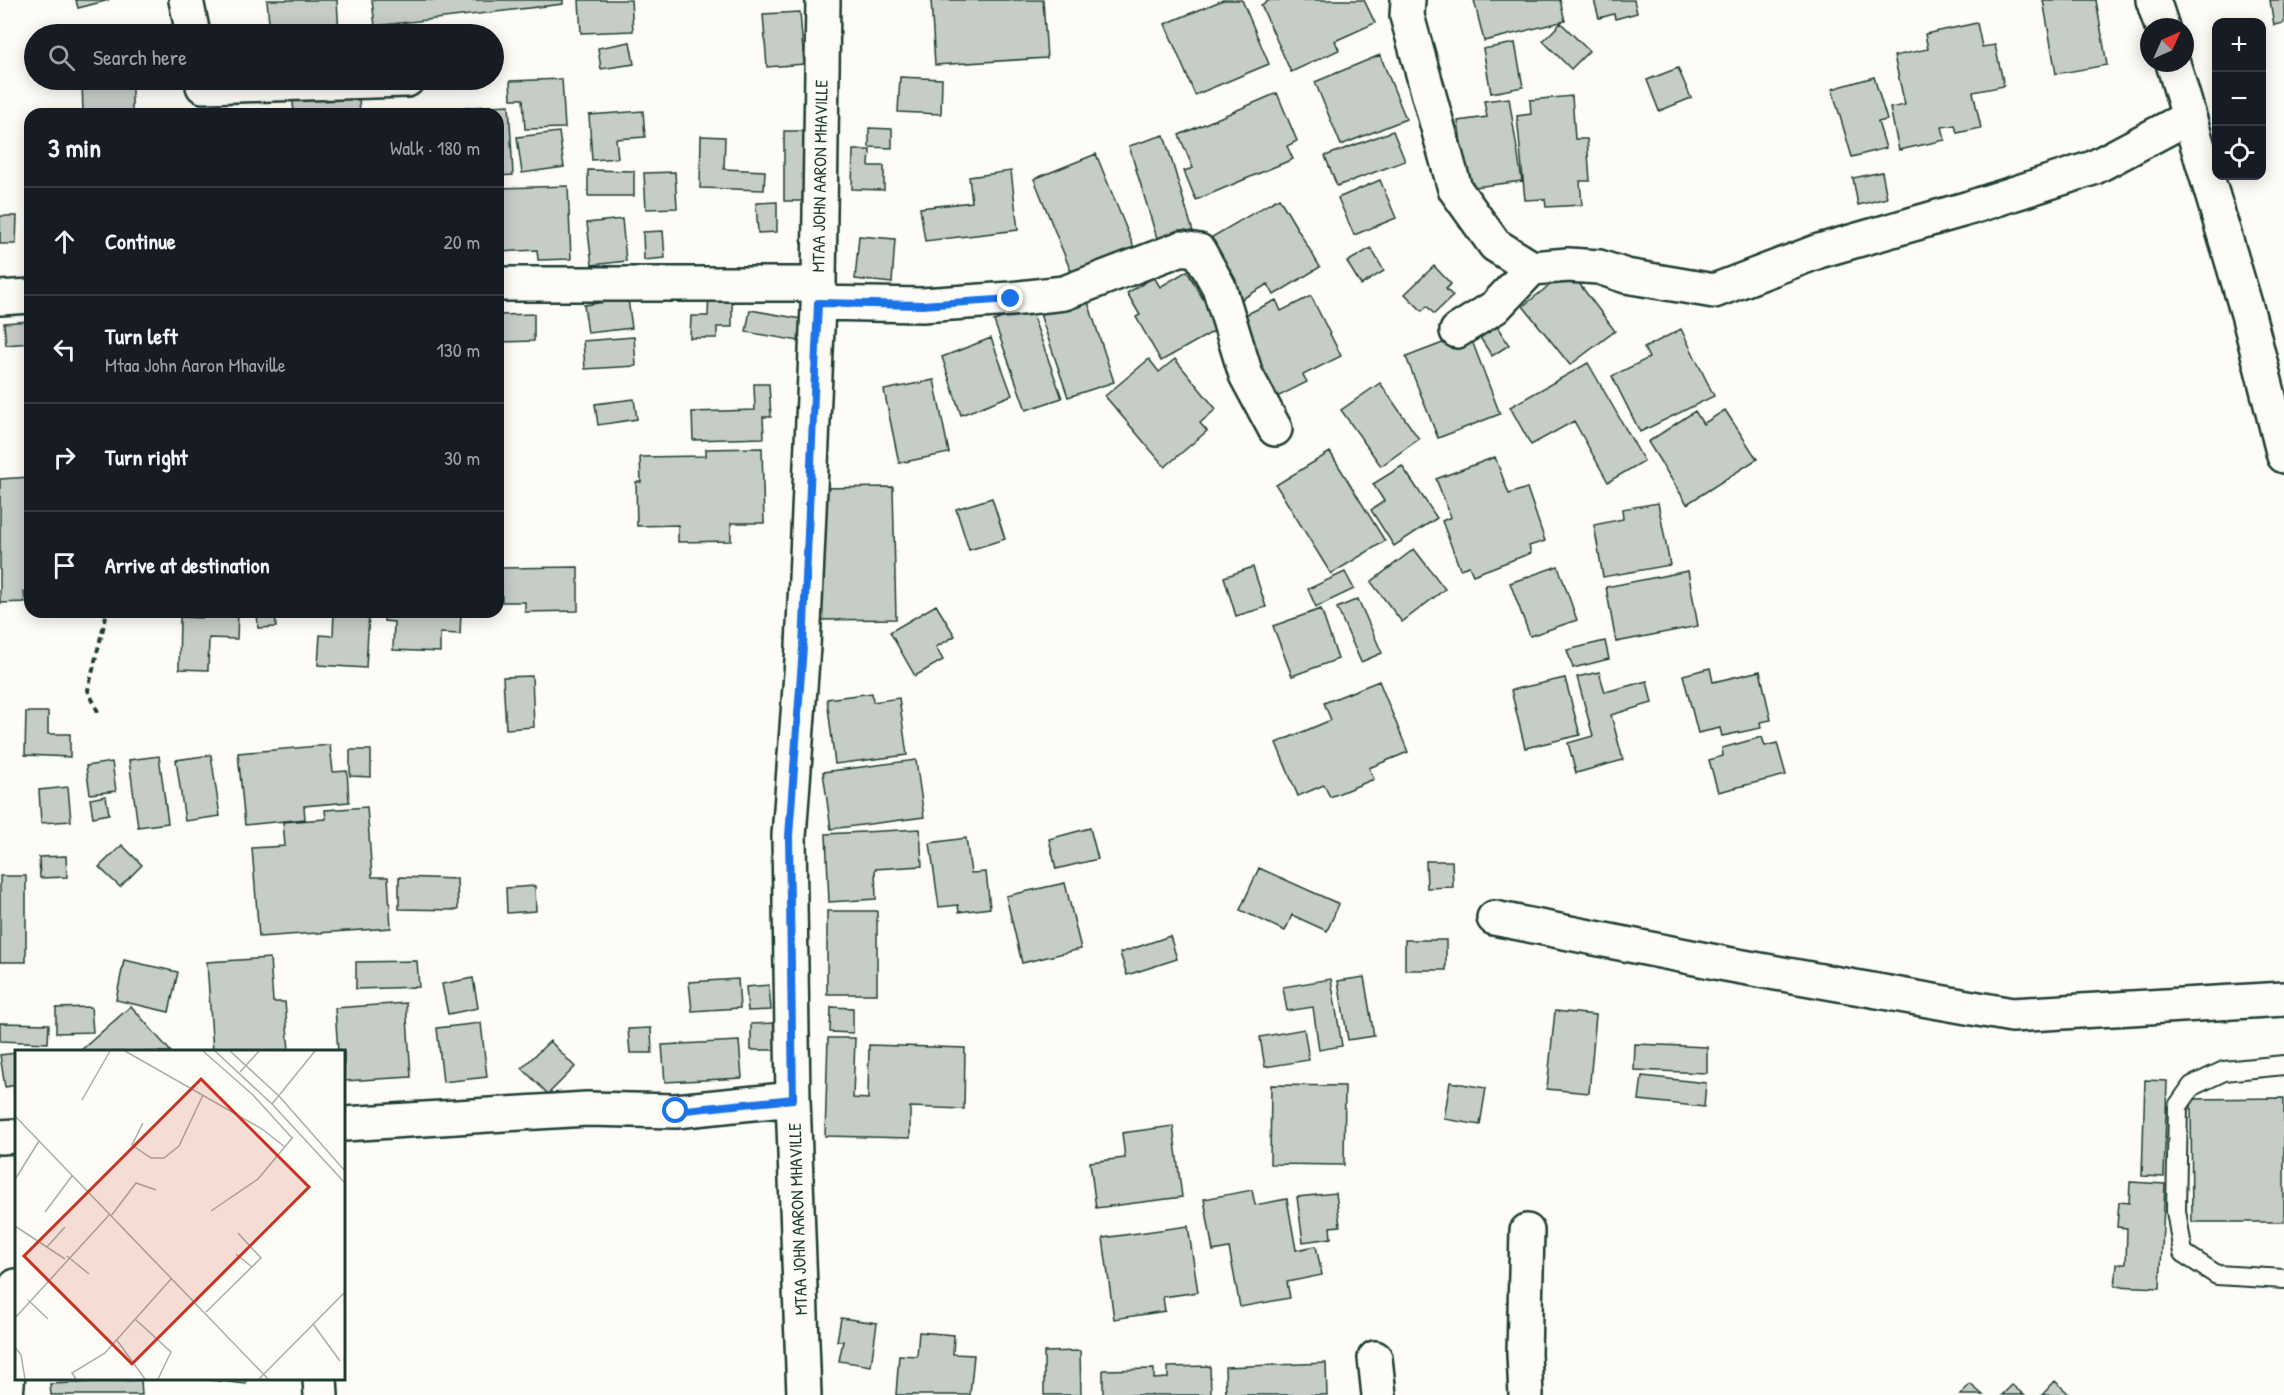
<!DOCTYPE html>
<meta charset="utf-8">
<style>
body{margin:0;font-family:"Patrick Hand",sans-serif;background:#242831;color:#f1f3f6}
.controls{position:absolute;right:18px;top:18px;display:grid;overflow:hidden;border-radius:12px;box-shadow:0 3px 15px #0003}
.controls button{width:54px;height:54px;display:grid;place-items:center;padding:0;border:0;border-bottom:2px solid #363941;background:#171b24;color:#f1f3f6;font:30px sans-serif}
.compass{position:absolute;left:2140px;top:18px;width:54px;height:54px;border-radius:50%;background:#171b24;box-shadow:0 3px 15px #0003;rotate:45deg}
.stop{position:absolute;width:18px;height:18px;margin:-14px;border:4px solid #1a73e8;border-radius:50%;background:#fff}
.stop.end{background:#1a73e8;border-color:#fff;box-shadow:0 2px 6px #0008}
.list{margin:0;padding:0;list-style:none}
h2{display:flex;justify-content:space-between;align-items:center;height:78px;margin:0;padding:0 24px;font-size:26px}
h2 small{font-size:20px;font-weight:400;color:#9ea1a6}
.list li{display:grid;grid-template-columns:39px 1fr auto;gap:18px;align-items:center;box-sizing:border-box;height:108px;padding:0 24px;border-top:2px solid #363941}
.list b{display:block;font-size:22px;white-space:nowrap}
.list p{margin:0;font-size:20px;white-space:nowrap;color:#9ea1a6}
.list em{font-size:20px;font-style:normal;color:#9ea1a6}
.icon{flex:none;width:33px;height:33px;fill:none;stroke:currentColor;stroke-width:2;stroke-linecap:round;stroke-linejoin:round}
.map{position:relative;flex:none;width:2284px;height:1395px;overflow:hidden}
.search{position:absolute;background:#171b24;box-shadow:0 3px 15px #0003;left:24px;top:24px;width:480px;height:66px;display:flex;align-items:center;gap:15px;box-sizing:border-box;padding:0 21px;border-radius:33px;color:#9ea1a6;font-size:22px}
.panel{position:absolute;background:#171b24;box-shadow:0 3px 15px #0003;left:24px;top:108px;width:480px;height:510px;border-radius:18px}
.map>svg:first-child{display:block}
.building{fill:#c6cdc7;stroke:#1f3d34;stroke-width:1.5}
.lines{fill:none;stroke-linecap:round;stroke-linejoin:round}
.service-casing{stroke:#1f3d34;stroke-width:22}
.minor-casing{stroke:#1f3d34;stroke-width:38}
.path{stroke:#1f3d34;stroke-width:4;stroke-dasharray:6 4.5;stroke-linecap:butt}
.service{stroke:#fdfcf7;stroke-width:18}
.minor{stroke:#fdfcf7;stroke-width:33}
.route{stroke:#1a73e8;stroke-width:8}
.labels{text-anchor:middle;stroke-width:4.5;stroke-linejoin:round;paint-order:stroke}
.street-label{font-size:18px;fill:#1f3d34;stroke:#fdfcf7}
.inset-road{fill:none;stroke:#a4b0a9;stroke-width:1.5}
.view{fill:#c8321e;fill-opacity:0.15;stroke:#c8321e;stroke-width:3}
.inset-edge{fill:none;stroke:#1f3d34;stroke-width:3}
</style>
<div class="map">
<svg width="2284" height="1395" viewBox="0 0 2284 1395">
<rect width="100%" height="100%" fill="#fdfcf7"/>
<filter id="ink" filterUnits="userSpaceOnUse"><feTurbulence type="fractalNoise" baseFrequency=".0167" numOctaves="2"/><feDisplacementMap in="SourceGraphic" scale="12" xChannelSelector="R" yChannelSelector="G"/><feConvolveMatrix kernelMatrix="1 2 1 2 8 2 1 2 1" color-interpolation-filters="sRGB"/></filter>
<g filter="url(#ink)">
<!-- building -->
<path class="building" d="M76,0H109L78,8Z
M267,0H337L339,34H270Z
M372,0H563V4L375,26Z
M579,0H631L633,31L581,33Z
M931,0H1043L1047,58L935,65Z
M1223,0H1242L1269,64L1195,95L1165,24Z
M1270,0H1364L1375,23L1335,41L1339,50L1291,72L1261,5Z
M1474,0H1560L1565,21L1484,41Z
M1594,0H1634L1637,13L1615,19L1614,14L1599,18Z
M2043,0H2096L2107,65L2056,74Z
M2270,0H2284V23L2274,25Z
M800,12L804,64L767,67L763,14Z
M1561,23L1589,51L1571,69L1543,41Z
M1977,23L1982,47L1995,45L2004,86L1973,92L1981,128L1957,133L1955,125L1942,127L1945,140L1899,150L1890,108L1905,105L1894,56L1928,49L1925,34Z
M392,31V34H350V32Z
M630,42L634,64L601,69L598,48Z
M1515,43L1523,87L1491,93L1483,49Z
M1380,55L1406,119L1341,145L1315,82Z
M1678,68L1691,98L1659,111L1647,80Z
M900,77L942,79L941,114L898,112Z
M1874,77L1887,120L1878,122L1886,148L1852,157L1832,89Z
M562,79L565,128L525,129L523,99H511L510,81Z
M82,80H132V114H83Z
M358,84L360,114H294L292,90Z
M1277,93L1297,141L1287,146L1293,159L1196,200L1184,171L1193,168L1179,135Z
M1572,96L1575,139H1587L1590,181H1580L1582,205L1546,207L1545,199L1525,200L1517,116L1531,114L1530,100Z
M1509,98L1522,181L1467,188L1458,121L1487,117L1484,101Z
M509,105L513,175L498,176V114H454V108Z
M643,111L645,137L616,139L618,158L592,160L589,115Z
M869,128L892,129V148L869,147Z
M784,131H814V201H784Z
M1393,131L1405,161L1337,186L1325,156Z
M559,132L564,167L522,173L517,137Z
M1164,135L1194,235L1159,245L1129,146Z
M701,136L725,137L724,169L765,171L764,190L700,188Z
M853,150H870L869,166H884V190L852,189Z
M1096,154L1135,250L1072,274L1034,179Z
M588,170L634,171V196H588Z
M1011,171L1018,230L925,241L920,208L972,202L969,177Z
M675,172L677,208L646,209L644,173Z
M1882,172L1887,198L1858,205L1853,178Z
M1380,180L1396,218L1354,235L1338,198Z
M568,186L571,259L538,260L537,250L498,252V188Z
M1279,198L1320,267L1274,295L1268,284L1242,299L1207,240Z
M777,202V232L758,233L756,203Z
M0,216H17L16,244H0Z
M622,219L626,261L592,265L587,223Z
M663,231L665,258L644,260L643,232Z
M859,236L895,239L892,283L855,279Z
M1371,248L1384,271L1361,285L1347,262Z
M1434,266L1451,284L1446,289L1453,296L1434,314L1427,306L1422,311L1405,294Z
M1569,270L1615,331L1570,365L1523,306Z
M1187,271L1220,328L1161,361L1136,317L1140,315L1127,293L1154,277L1160,287Z
M709,287H732V327H717V338H690L691,316H708Z
M1311,296L1341,356L1303,375L1307,382L1269,401L1243,316L1276,300L1281,311Z
M628,299L632,328L588,333L584,305Z
M1087,299L1114,382L1068,397L1040,314Z
M1030,308L1062,398L1026,410L994,321Z
M750,310L802,319L799,341L746,332Z
M534,314V341L498,342V315Z
M30,321V343L6,345L4,323Z
M1496,325L1509,345L1492,356L1479,336Z
M1681,329L1714,396L1640,432L1612,376L1649,358L1644,348Z
M1469,333L1500,414L1438,438L1406,357Z
M634,337L636,366L585,369L583,341Z
M991,338L1012,395L961,415L942,357Z
M1149,359L1159,372L1175,359L1216,409L1200,423L1207,431L1165,467L1105,396Z
M1588,363L1644,461L1608,482L1574,421L1531,445L1510,407Z
M934,380L949,453L899,463L884,390Z
M1380,383L1419,439L1381,466L1341,410Z
M754,384H769L771,417H763L764,438L693,440L692,412L755,410Z
M634,399L637,419L598,425L595,404Z
M1725,410L1757,459L1687,504L1648,442L1695,411L1703,424Z
M762,448L764,523H731V541L678,542V525L637,526L636,482H641L640,457L706,456V449Z
M1330,452L1385,541L1331,574L1276,485Z
M1495,457L1509,494L1527,488L1545,541L1529,546L1531,553L1473,575L1469,566L1460,569L1442,521L1451,517L1436,479Z
M1402,466L1437,518L1394,546L1371,510L1384,501L1373,484Z
M30,477V592H24L25,602L0,603V479Z
M893,487L896,619L821,620L819,488Z
M992,498L1005,539L969,550L956,509Z
M1658,503L1670,565L1603,577L1594,525L1623,519L1622,509Z
M1414,549L1445,589L1402,622L1371,582Z
M1558,566L1577,620L1530,636L1510,583Z
M578,567V611L525,612V602H502L501,568Z
M1253,567L1266,607L1236,616L1224,577Z
M1688,571L1698,626L1616,642L1606,587Z
M1345,572L1354,589L1316,607L1308,589Z
M1358,599L1382,653L1361,662L1337,608Z
M936,605L955,636L936,647L943,660L915,676L890,632Z
M1321,609L1338,659L1292,676L1273,626Z
M201,612H238L237,639L209,638L208,670L179,669L180,617L201,618Z
M257,612H275L276,627L258,628Z
M334,612L369,613L366,668L318,665L320,635L333,636Z
M384,612H461L460,634L440,633V652L393,650L394,622L384,621Z
M1605,641L1609,659L1573,668L1567,650Z
M1710,668L1713,682L1760,671L1771,720L1760,722L1761,728L1722,736L1720,728L1698,733L1683,675Z
M1599,672L1605,692L1647,681L1652,703L1611,715L1623,760L1576,773L1568,743L1593,736L1577,677Z
M532,676L534,727L506,729L503,677Z
M1565,678L1580,735L1525,748L1511,690Z
M1379,681L1408,752L1369,768L1374,779L1330,797L1324,785L1298,796L1276,743L1331,720L1324,703Z
M872,693L873,702L899,698L907,755L835,764L827,699Z
M26,712H48V734H70V757L25,755Z
M1762,737L1765,746L1777,743L1786,775L1718,792L1709,760L1723,756L1722,748Z
M330,745L333,772L347,771L349,802L304,806L305,819L245,825L238,753Z
M350,750H371V777L350,776Z
M211,755L220,816L185,821L176,760Z
M159,756L168,823L138,827L129,760Z
M916,760L924,817L831,829L823,772Z
M112,762L116,791L90,794L86,766Z
M68,787L71,821L41,823L39,790Z
M106,796L109,814L93,817L90,799Z
M367,807L372,877H388L391,928L259,937L252,848L285,846L283,822L326,819L325,810Z
M1090,828L1098,859L1056,869L1049,839Z
M920,829L922,866L875,869L876,899L829,902L826,834Z
M966,838L971,873L986,872L990,908L959,912L958,905L939,907L930,843Z
M122,845L142,865L120,887L99,867Z
M66,856L67,877L40,878L39,857Z
M1426,861H1452L1453,887L1427,888Z
M1259,868L1339,904L1327,931L1292,915L1285,931L1240,910Z
M0,876H26V962H0Z
M399,877L457,879L458,910L399,909Z
M1065,883L1081,949L1022,963L1006,896Z
M535,886L536,911L507,913L506,888Z
M827,911H877V994H827Z
M1170,936L1177,959L1127,975L1120,953Z
M1405,940H1446V970H1405Z
M270,958L273,1002H285L289,1051L213,1052L207,962Z
M124,960L178,972L169,1012L116,1000Z
M417,961L419,987L356,989V962Z
M1364,977L1374,1036L1348,1040L1338,981Z
M473,978L478,1008L448,1014L442,984Z
M738,979L740,1008L692,1011L689,982Z
M1331,979L1342,1046L1319,1050L1313,1007L1287,1011L1283,987Z
M769,985L771,1010L748,1011L746,987Z
M406,1003L411,1077L344,1081V1052H338L335,1008Z
M131,1006L171,1052H79Z
M91,1007L93,1032L56,1033V1008Z
M831,1007L853,1008V1033L830,1032Z
M1555,1011L1596,1015L1589,1093L1547,1089Z
M0,1023L49,1024L48,1043L0,1041Z
M481,1023L487,1077L443,1082L437,1028Z
M778,1023L779,1050H751V1024Z
M651,1028L652,1053H630L628,1029Z
M1304,1029L1309,1060L1265,1067L1260,1037Z
M828,1038H855L853,1098L868,1099L869,1045L965,1048L964,1109L910,1107V1138L825,1136Z
M550,1041L575,1067L548,1094L522,1068Z
M739,1041L742,1078L665,1082L662,1045Z
M1635,1044L1707,1047V1073L1634,1070Z
M16,1053V1085L5,1087L0,1055Z
M1642,1076L1706,1083L1704,1107L1639,1100Z
M2145,1080L2167,1081L2164,1177L2142,1176Z
M1450,1082L1486,1088L1480,1125L1444,1119Z
M1271,1085L1345,1086L1344,1165L1270,1164Z
M2284,1098V1222H2192L2191,1099Z
M1173,1126L1182,1197L1096,1208L1090,1162L1125,1158L1122,1133Z
M2130,1182L2165,1184L2160,1288L2115,1286L2117,1264H2126L2127,1228L2117,1227L2119,1202L2129,1203Z
M1252,1190L1255,1205L1287,1199L1296,1250L1316,1246L1322,1275L1287,1282L1290,1298L1240,1307L1229,1248L1213,1251L1204,1199Z
M1336,1193L1340,1226L1330,1227L1331,1238L1303,1242L1297,1197Z
M1188,1226L1198,1292L1163,1297L1165,1311L1114,1319L1103,1238Z
M841,1318L877,1323L871,1366L839,1361L843,1341H837Z
M919,1332L954,1335L953,1354L974,1355L970,1395H896L899,1355L917,1356Z
M1080,1351L1081,1395H1044V1352Z
M1326,1363L1327,1395H1226L1225,1367Z
M1210,1366L1211,1395H1103V1370L1154,1369V1379L1168,1378V1367Z
M191,1378H246V1384Z
M141,1380L142,1395H51L50,1384Z
M2055,1381L2070,1395H2042Z
M1970,1384L1983,1395H1960Z
M2012,1385L2024,1395H2002Z"/>
<g class="lines">
<!-- service casing -->
<g class="service-casing">
<path id="service" d="M2284,1065L2224,1071L2192,1086L2178,1106L2176,1211L2183,1253L2217,1275L2284,1279"/>
</g>
<!-- minor casing -->
<g class="minor-casing">
<path id="minor" d="M186,0L193,34
M1408,0L1407,16L1455,189L1495,245L1532,268L1568,265L1599,267L1626,276L1714,291L1819,251L1969,208L2093,168L2189,117
M2153,0L2162,27
M2173,63L2248,314L2284,456
M203,86L407,80
M498,284H819
M0,298L30,296
M818,303L922,305L1011,299L1064,293L1182,248L1199,251L1219,287L1246,375L1275,429
M1457,331L1495,307L1532,268
M1494,918L1726,964L2012,1015L2284,999
M344,1124L587,1109L676,1111L793,1099
M0,1137L16,1136
M1375,1358L1379,1395
M320,1378L321,1395
M6,1395L16,1286
M804,1395L793,1099L789,836L803,647L819,284L823,0
M1526,1395L1524,1354L1527,1231"/>
</g>
<!-- path -->
<path class="path" d="M98,712L88,690L107,612"/>
<!-- service -->
<use href="#service" class="service"/>
<!-- minor -->
<use href="#minor" class="minor"/>
</g>
</g>
<g class="lines" filter="url(#ink)">
<!-- route -->
<path class="route" d="M676,1111L793,1099L789,836L803,647L818,303L922,305L1011,299"/>
</g>
<g class="labels">
<!-- street labels -->
<g class="street-label">
<text transform="translate(820 176) rotate(-89)" y="6">MTAA JOHN AARON MHAVILLE</text>
<text transform="translate(798 1219) rotate(-92)" y="6">MTAA JOHN AARON MHAVILLE</text>
</g>
</g>
<!-- overview -->
<g transform="translate(15 1050)">
<rect width="330" height="330" fill="#fdfcf7"/>
<path class="inset-road" d="M110,1L247,79L270,97M188,1L238,45L277,88M200,1L257,54L330,133M215,1L264,46L330,121M225,22L244,1M67,50L95,1M257,54L300,1M0,66L253,329M128,73L117,95L136,108H149L164,96L188,45M1,128L24,91M196,161L243,129L278,87M30,162L57,126M96,166L121,133L141,140M0,176L50,209M32,197L50,177M221,204L237,217M52,206L74,224M13,250L33,269M191,262L246,208L223,183M0,268L95,164M120,269L156,302L143,329M298,274L325,311M101,289L130,329M0,297L6,305L10,329M61,329L57,323L90,303L156,229M244,329L330,242"/>
<path class="view" d="M186,29L294,137L117,314L9,206Z"/>
<rect width="330" height="330" class="inset-edge"/>
</g>
</svg>
<div class="controls">
<button>+</button>
<button>−</button>
<button><svg class="icon" aria-label="locate" viewBox="0 0 24 24"><circle cx="12" cy="12" r="6"/><path d="M12 2v4M12 18v4M2 12h4M18 12h4"/></svg></button>
</div>
<svg class="compass" viewBox="-18 -18 36 36"><path d="M0-13l5 13h-10z" fill="#e53935"/><path d="M0 13l5-13h-10z" fill="#9ea1a6"/></svg>
<div class="stop" style="left:676px;top:1111px"></div>
<div class="stop end" style="left:1011px;top:299px"></div>
<div class="search"><svg class="icon" aria-label="search" viewBox="0 0 24 24"><circle cx="10" cy="10" r="6"/><path d="M15 15l6 6"/></svg>Search here</div>
<section class="panel">
<h2>3 min<small>Walk · 180 m</small></h2>
<ul class="list">
<li><svg class="icon" aria-label="ahead" viewBox="0 0 24 24"><path d="M12 20V5M6 11l6-6 6 6"/></svg><div><b>Continue</b></div><em>20 m</em></li>
<li><svg class="icon" aria-label="left" viewBox="0 0 24 24"><path d="M17 20v-9H6M10 6l-5 5 5 5"/></svg><div><b>Turn left</b><p>Mtaa John Aaron Mhaville</p></div><em>130 m</em></li>
<li><svg class="icon" aria-label="right" viewBox="0 0 24 24"><path d="M7 20v-9h11M14 6l5 5-5 5"/></svg><div><b>Turn right</b></div><em>30 m</em></li>
<li><svg class="icon" aria-label="arrive" viewBox="0 0 24 24"><path d="M6 21V4h12l-3 4 3 4H6"/></svg><div><b>Arrive at destination</b></div></li>
</ul>
</section>
</div>
